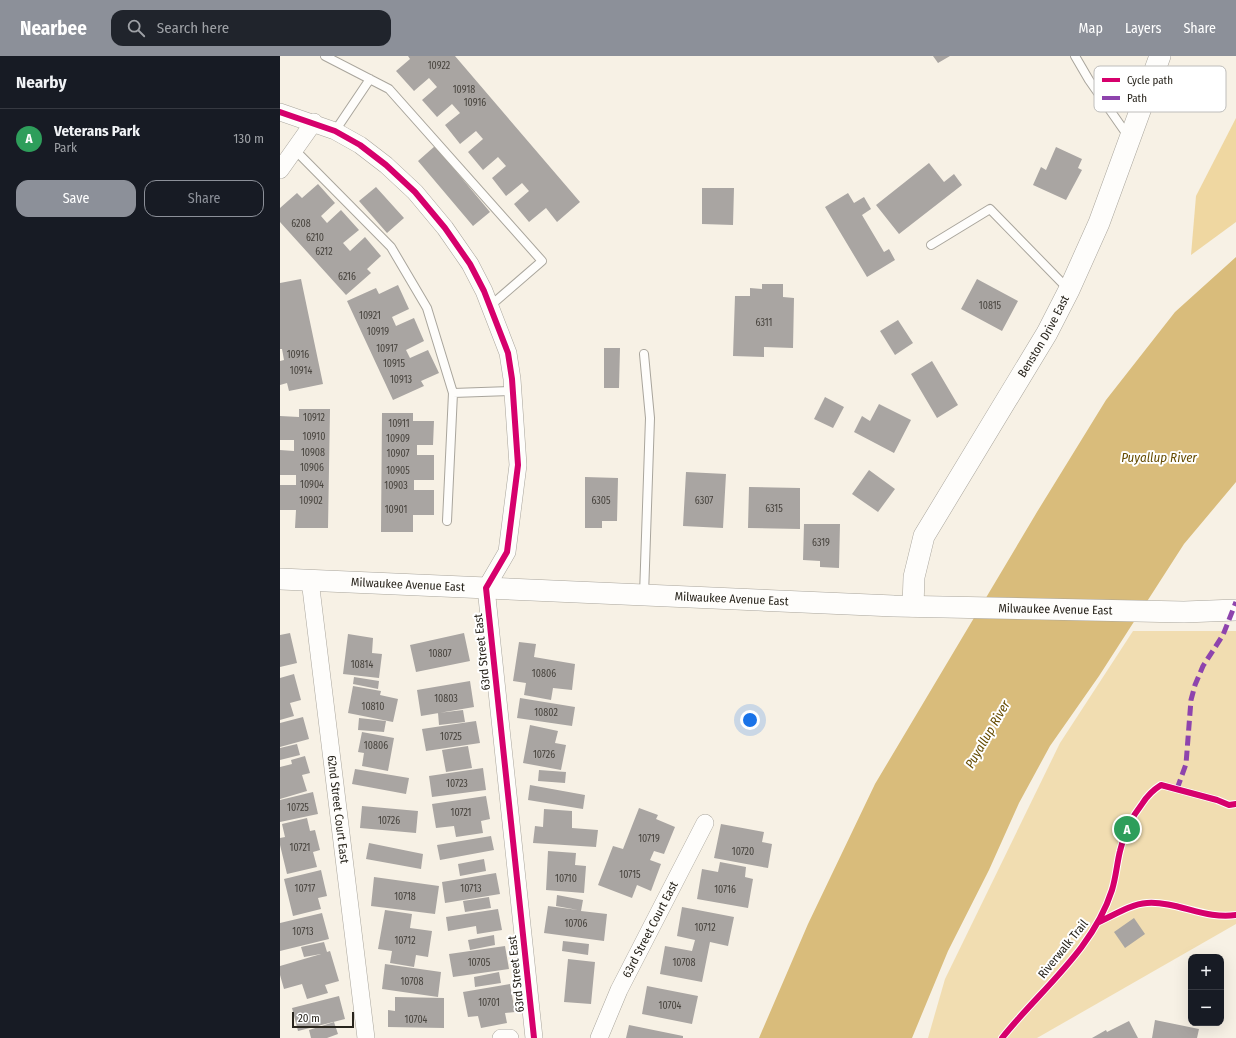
<!DOCTYPE html>
<meta charset="utf-8">
<style>
body{margin:0;font-family:"Fira Sans Condensed",sans-serif;background:#20242c;color:#f1f3f6}
.controls{position:absolute;right:12px;bottom:12px;display:grid;overflow:hidden;border-radius:8px;box-shadow:0 4px 16px #0002}
.controls button{width:36px;height:36px;display:grid;place-items:center;padding:0;border:0;border-bottom:1px solid #363941;background:#171b24;color:#f1f3f6;font:20px sans-serif}
.scale{position:absolute;left:12px;bottom:10px;width:62px;box-sizing:border-box;padding-left:4px;border:2px solid #28241c;border-top:0;font-size:11px;line-height:14px;white-space:nowrap;color:#28241c;-webkit-text-stroke:3px #fff;paint-order:stroke}
.you{position:absolute;left:470px;top:664px;width:14px;height:14px;margin:-10px;border:3px solid #fff;border-radius:50%;background:#1a73e8;box-shadow:0 0 0 6px #1a73e833}
.badge{display:grid;place-items:center;width:26px;height:26px;border-radius:50%;background:#8c9099;color:#fff;font-size:13px;font-weight:700}
.pin{position:absolute;translate:-50% -50%;border:2px solid #fff;box-shadow:0 1px 4px #0006}
.list{margin:0;padding:0;list-style:none}
h2{display:flex;justify-content:space-between;align-items:center;height:52px;margin:0;padding:0 16px;font-size:17px}
h2 small{font-size:13px;font-weight:400;color:#9ea1a6}
.list li{display:grid;grid-template-columns:26px 1fr auto;gap:12px;align-items:center;box-sizing:border-box;height:60px;padding:0 16px;border-top:1px solid #363941}
.list b{display:block;font-size:15px;white-space:nowrap}
.list p{margin:0;font-size:13px;white-space:nowrap;color:#9ea1a6}
.list em{font-size:13px;font-style:normal;color:#9ea1a6}
.actions{display:flex;gap:8px;padding:12px 16px}
.actions a{flex:1;padding:9px 0;border:1px solid #8c9099;border-radius:12px;text-align:center;font-size:14px;color:#8c9099}
.actions .main{background:#8c9099;color:#fff}
.icon{flex:none;width:22px;height:22px;fill:none;stroke:currentColor;stroke-width:2;stroke-linecap:round;stroke-linejoin:round}
.map{position:relative;flex:none;width:956px;height:982px;overflow:hidden}
header{display:flex;align-items:center;gap:24px;box-sizing:border-box;height:56px;padding:0 20px;background:#8c9099;color:#fff}
header strong{font-size:19px}
nav{display:flex;gap:22px;margin-inline-start:auto;font-size:14px}
.search{width:280px;height:36px;background:#20242c;display:flex;align-items:center;gap:10px;box-sizing:border-box;padding:0 14px;border-radius:12px;color:#9ea1a6;font-size:15px}
main{display:flex}
aside{flex:1;background:#171b24}
.map>svg:first-child{display:block}
.green{fill:#f1ddb1}
.forest{fill:#efd7a1}
.water{fill:#d9bc7b}
.building{fill:#a9a5a2}
.lines{fill:none;stroke-linecap:round;stroke-linejoin:round}
.service-casing{stroke:#a9a59c;stroke-width:10}
.minor-casing{stroke:#a9a59c;stroke-width:18}
.tertiary-casing{stroke:#a9a59c;stroke-width:22}
.service{stroke:#fefdfb;stroke-width:8}
.minor{stroke:#fefdfb;stroke-width:17}
.tertiary{stroke:#fefdfb;stroke-width:21}
.quiet{stroke:#8e44ad;stroke-width:5;stroke-dasharray:10 5;stroke-linecap:butt}
.cycleway-casing{stroke:#fff;stroke-width:8}
.cycleway{stroke:#d6006c;stroke-width:6}
.labels{text-anchor:middle;stroke-width:4;stroke-linejoin:round;paint-order:stroke}
.number-label{font-size:10px;fill:#48443e}
.street-label{font-size:12px;fill:#28241c;stroke:#fff}
.water-label{font-size:13px;font-style:italic;fill:#664c02;stroke:#fff}
.key{fill:#fff;stroke:#bebdbb;stroke-width:1}
.key-label{font-size:11px;fill:#28241c}
</style>
<header>
<strong>Nearbee</strong>
<div class="search"><svg class="icon" aria-label="search" viewBox="0 0 24 24"><circle cx="10" cy="10" r="6"/><path d="M15 15l6 6"/></svg>Search here</div>
<nav><a>Map</a><a>Layers</a><a>Share</a></nav>
</header>
<main>
<aside>
<h2>Nearby<small></small></h2>
<ul class="list">
<li><span class="badge" style="background:#2e9e5b">A</span><div><b>Veterans Park</b><p>Park</p></div><em>130 m</em></li>
</ul>
<div class="actions"><a class="main">Save</a><a>Share</a></div>
</aside>
<div class="map">
<svg width="956" height="982" viewBox="0 0 956 982">
<rect width="100%" height="100%" fill="#f7f1e5"/>
<!-- green -->
<path class="green" d="M853,575H956V868L757,982H648L665,923L780,687Z"/>
<!-- forest -->
<path class="forest" d="M956,62V166L911,199L916,140Z"/>
<!-- water -->
<path class="water" d="M956,201V426L904,488L819,620L770,690L739,747L709,814L668,895L632,982H479L528,868L595,728L757,456L826,344L895,256Z"/>
<!-- building -->
<path class="building" d="M128,0H175L300,146L277,166L266,152L249,166L234,148L249,135L242,127L226,140L212,122L226,110L218,101L203,114L188,96L203,83L196,75L180,88L165,69L180,57L172,48L157,61L142,44L157,31L149,22L134,35L116,15L130,3Z
M653,0H670L658,7Z
M155,90L210,156L193,170L138,105Z
M776,91L802,103L798,112L802,114L786,144L753,129L761,111L766,114Z
M649,107L664,126L674,118L682,129L619,178L596,149Z
M38,128L55,147L41,160L47,167L61,154L79,174L63,187L70,195L85,181L101,200L87,213L91,217L66,239L0,166V152L17,137L22,142Z
M96,131L124,162L107,177L79,145Z
M422,132H454L453,169L422,168Z
M568,137L574,147L584,141L591,153L582,159L604,196L609,193L615,204L587,221L545,151Z
M21,223L43,328L9,335L7,327L0,329V305L4,304L2,293H0V227Z
M697,223L738,245L722,275L681,253Z
M482,228H503V241L514,242L513,292L484,291V301L453,300L455,240H470V232L482,233Z
M118,229L129,253L112,261L116,270L134,262L144,285L126,294L130,302L148,294L159,317L141,325L144,330L113,344L67,245L96,232L99,238Z
M618,264L633,287L615,299L600,275Z
M324,292H340L339,332H324Z
M652,305L678,349L657,362L631,318Z
M545,341L564,351L553,372L534,363Z
M599,348L631,364L614,397L574,376L582,360L590,365Z
M19,353H50L48,472H15L16,454H0V429H16V419H0V394L14,395V384H0V360L19,361Z
M102,357H133V365H154L153,389H137V399H154V424H134V434H154V459H133V476H101Z
M589,414L615,433L598,456L572,438Z
M406,416L446,418L443,472L403,470Z
M305,421L338,422L337,465H322V472H305Z
M469,431L520,432V473L468,472Z
M524,468H560L559,512L540,511V505L523,504Z
M10,577L17,607L0,611V579Z
M184,577L190,605L136,616L130,589Z
M68,578L93,582L92,597L102,598L99,622L63,618Z
M239,586L256,588L254,601L295,608L292,634L273,632L271,644L244,639L246,627L233,625Z
M14,618L21,644L10,647L14,660L0,664V622Z
M74,621L99,625L98,633L73,628Z
M190,625L194,651L141,660L137,634Z
M73,630L101,635L100,639L118,643L113,666L68,657Z
M240,642L295,651L292,670L237,662Z
M183,654L185,666L159,669L158,657Z
M23,661L29,683L0,691V667Z
M79,662L106,665L104,676L78,674Z
M196,665L200,687L146,695L142,673Z
M250,669L278,675L275,687L286,689L281,714L243,707Z
M82,676L114,682L108,715L82,710L84,697L78,696Z
M17,688L20,699L0,704V692Z
M188,690L192,712L166,716L162,694Z
M25,700L30,717L22,719L27,735L0,743V711L12,708L11,704Z
M203,712L206,734L152,741L149,720Z
M75,713L129,722L126,738L72,728Z
M259,714L286,716L285,727L258,725Z
M250,729L305,739L303,753L248,744Z
M33,736L38,758L0,766V744Z
M206,740L210,763L201,765L203,777L176,781L174,770L156,772L152,748Z
M82,750L138,755L136,777L80,772Z
M359,752L378,759L376,763L395,771L384,798L374,795L370,804L381,808L371,835L357,829L352,842L318,829L333,790L343,793Z
M264,753L292,755V772L318,774L316,791L253,787L255,770L263,771Z
M27,762L30,775L35,774L40,794L33,796L37,811L7,818L0,789V782L5,781L2,768Z
M441,768L484,776L482,786L492,788L488,812L434,802Z
M211,780L214,794L160,804L157,789Z
M89,787L143,798L141,813L86,803Z
M268,795L296,797L295,809L306,810L304,837L266,834Z
M204,803L206,815L180,820L178,808Z
M440,806L466,811L465,821L473,823L468,852L417,843L422,813L438,816Z
M41,814L47,840L38,842L41,853L13,860L4,823Z
M216,817L220,838L165,847L162,826Z
M94,821L159,830L155,858L91,850Z
M277,839L303,844L301,855L327,858L324,885L264,877L268,850L298,854L276,850Z
M209,841L211,852L185,856L183,845Z
M402,851L454,861L448,890L430,886L422,926L380,918L385,890L412,895L415,884L397,880Z
M218,853L222,874L197,878L196,870L168,875L166,861Z
M105,854L132,858L130,872L152,875L148,901L136,899L134,911L110,907L112,895L98,893Z
M42,857L49,883L0,895V867Z
M854,862L865,878L845,892L834,876Z
M214,879L215,889L190,894L188,884Z
M283,885L309,888L308,899L282,895Z
M44,886L47,896L50,895L59,925L45,929L48,937L27,943L22,928L4,933L0,919V910L41,898L24,901L21,891Z
M225,890L229,913L173,921L169,898Z
M288,903L315,906L311,948L284,946Z
M105,908L161,916L158,941L102,933Z
M219,916L221,927L195,931L194,921Z
M230,928L235,956L225,957L227,967L201,972L198,960L188,961L183,936Z
M367,930L418,940L412,968L362,958Z
M59,940L65,963L18,975L12,952Z
M115,941L164,942V972L108,971V954L115,955Z
M875,964L919,973L917,982H872Z
M849,965L858,982H812L826,974L827,976Z
M54,966L58,978L47,982H31L29,974Z
M349,969L403,980V982H346Z"/>
<g class="lines">
<!-- service casing -->
<g class="service-casing">
<path id="service" d="M45,0L109,33L262,205L210,250
M795,0L809,24L848,80
M55,75L90,23
M15,94L111,191L147,252L173,337L167,465
M651,189L710,153L789,234
M364,298L370,362L364,539
M173,337L233,335"/>
</g>
<!-- minor casing -->
<g class="minor-casing">
<g id="minor">
<path d="M0,56L55,75L80,89L106,109L135,136L165,172L190,208L204,235L228,297L232,323L238,409L227,496L206,532L254,982"/>
<path d="M0,114L34,66"/>
<path id="s1" d="M30,524L86,982"/>
<path d="M221,982H230"/>
<path id="s2" d="M319,982L339,934L425,767"/>
</g>
</g>
<!-- tertiary casing -->
<g class="tertiary-casing">
<g id="tertiary">
<path id="s3" d="M0,523L614,550L904,556L956,554"/>
<path id="s4" d="M633,550L634,521L644,480L767,277L789,234L819,167L880,0"/>
</g>
</g>
<!-- service -->
<use href="#service" class="service"/>
<!-- minor -->
<use href="#minor" class="minor"/>
<!-- tertiary -->
<use href="#tertiary" class="tertiary"/>
<!-- quiet -->
<path class="quiet" d="M897,733L906,708L911,644L915,629L923,610L943,579L956,546"/>
<!-- cycleway casing -->
<g class="cycleway-casing">
<path id="cycleway" d="M0,56L55,75L80,89L106,109L135,136L165,172L190,208L204,235L228,297L232,323L238,409L227,496L206,532L254,982
M819,866C834,859 851,848 867,847C897,845 926,864 956,859
M722,982C760,934 813,894 832,834C836,821 837,807 840,795C844,777 851,762 862,748C867,740 873,734 881,729L937,744L949,749L956,748"/>
</g>
<!-- cycleway -->
<use href="#cycleway" class="cycleway"/>
</g>
<g class="labels">
<!-- number labels -->
<g class="number-label">
<text x="159" y="13">10922</text>
<text x="184" y="37">10918</text>
<text x="195" y="50">10916</text>
<text x="21" y="171">6208</text>
<text x="35" y="185">6210</text>
<text x="44" y="199">6212</text>
<text x="67" y="224">6216</text>
<text x="710" y="253">10815</text>
<text x="90" y="263">10921</text>
<text x="484" y="270">6311</text>
<text x="98" y="279">10919</text>
<text x="107" y="296">10917</text>
<text x="18" y="302">10916</text>
<text x="114" y="311">10915</text>
<text x="21" y="318">10914</text>
<text x="121" y="327">10913</text>
<text x="34" y="365">10912</text>
<text x="119" y="371">10911</text>
<text x="34" y="384">10910</text>
<text x="118" y="386">10909</text>
<text x="33" y="400">10908</text>
<text x="118" y="401">10907</text>
<text x="32" y="415">10906</text>
<text x="118" y="418">10905</text>
<text x="32" y="432">10904</text>
<text x="116" y="433">10903</text>
<text x="31" y="448">10902</text>
<text x="321" y="448">6305</text>
<text x="424" y="448">6307</text>
<text x="494" y="456">6315</text>
<text x="116" y="457">10901</text>
<text x="541" y="490">6319</text>
<text x="160" y="601">10807</text>
<text x="82" y="612">10814</text>
<text x="264" y="621">10806</text>
<text x="166" y="646">10803</text>
<text x="93" y="654">10810</text>
<text x="266" y="660">10802</text>
<text x="171" y="684">10725</text>
<text x="96" y="693">10806</text>
<text x="264" y="702">10726</text>
<text x="177" y="731">10723</text>
<text x="18" y="755">10725</text>
<text x="181" y="760">10721</text>
<text x="109" y="768">10726</text>
<text x="369" y="786">10719</text>
<text x="20" y="795">10721</text>
<text x="463" y="799">10720</text>
<text x="350" y="822">10715</text>
<text x="286" y="826">10710</text>
<text x="25" y="836">10717</text>
<text x="191" y="836">10713</text>
<text x="445" y="837">10716</text>
<text x="125" y="844">10718</text>
<text x="296" y="871">10706</text>
<text x="425" y="875">10712</text>
<text x="23" y="879">10713</text>
<text x="125" y="888">10712</text>
<text x="199" y="910">10705</text>
<text x="404" y="910">10708</text>
<text x="132" y="929">10708</text>
<text x="209" y="950">10701</text>
<text x="390" y="953">10704</text>
<text x="136" y="967">10704</text>
</g>
<!-- street labels -->
<g class="street-label">
<text dy="4" stroke="none"><textPath href="#s4" startOffset="304">Benston Drive East</textPath></text>
<text dy="4" stroke="none"><textPath href="#s3" startOffset="128">Milwaukee Avenue East</textPath></text>
<text dy="4" stroke="none"><textPath href="#s3" startOffset="452">Milwaukee Avenue East</textPath></text>
<text dy="4" stroke="none"><textPath href="#s3" startOffset="776">Milwaukee Avenue East</textPath></text>
<text transform="translate(202 596) rotate(-96)" y="4">63rd Street East</text>
<text dy="4" stroke="none"><textPath href="#s1" startOffset="231">62nd Street Court East</textPath></text>
<text dy="4" stroke="none"><textPath href="#s2" startOffset="120">63rd Street Court East</textPath></text>
<text transform="translate(783 893) rotate(-51)" y="4">Riverwalk Trail</text>
<text transform="translate(236 918) rotate(-96)" y="4">63rd Street East</text>
</g>
<!-- water labels -->
<g class="water-label">
<text x="879" y="406">Puyallup River</text>
<text transform="translate(707 678) rotate(-60)" y="5">Puyallup River</text>
</g>
</g>
<!-- legend -->
<rect x="814" y="10" width="132" height="46" rx="6" class="key"/>
<rect x="822" y="22" width="18" height="4" fill="#d6006c"/>
<rect x="822" y="40" width="18" height="4" fill="#8e44ad"/>
<g class="key-label">
<text x="847" y="28">Cycle path</text>
<text x="847" y="46">Path</text>
</g>
</svg>
<div class="controls">
<button>+</button>
<button>−</button>
</div>
<div class="scale">20 m</div>
<div class="you"></div>
<div class="pin badge" style="left:847px;top:773px;background:#2e9e5b">A</div>
</div>
</main>
